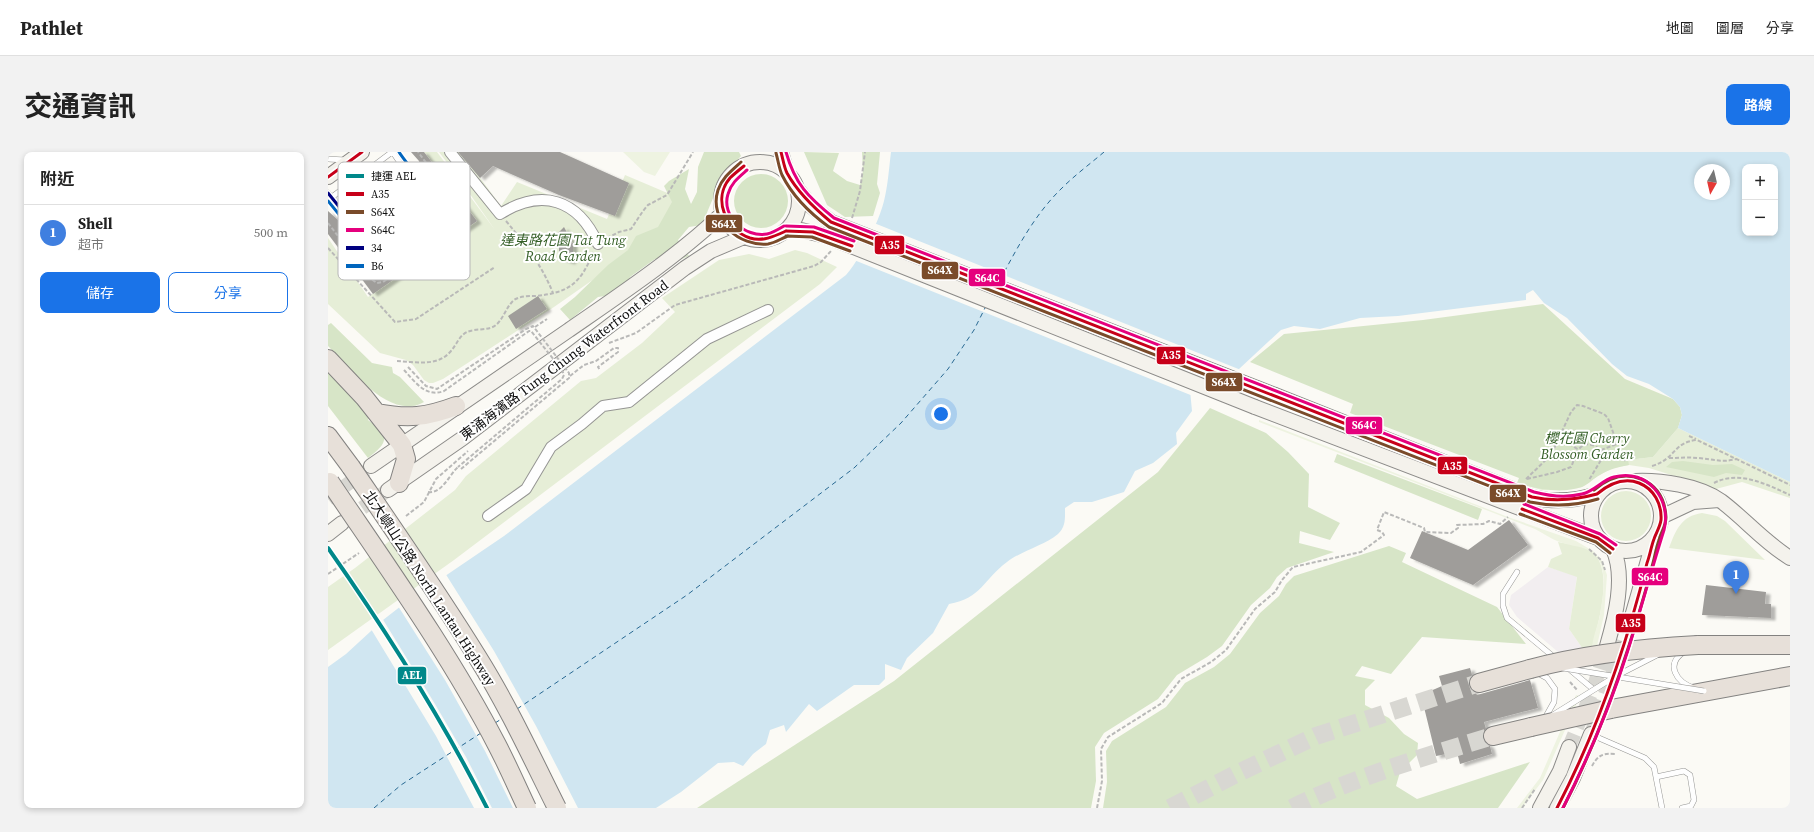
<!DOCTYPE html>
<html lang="zh-TW">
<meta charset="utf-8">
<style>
body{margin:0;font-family:"Source Serif 4","Noto Sans TC",serif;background:#f2f2f2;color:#222}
.controls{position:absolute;right:12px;top:12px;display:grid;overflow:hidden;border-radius:8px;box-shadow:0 2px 6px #0003}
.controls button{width:36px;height:36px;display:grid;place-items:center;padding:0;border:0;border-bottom:1px solid #e0e0e0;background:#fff;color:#222;font:20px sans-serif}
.compass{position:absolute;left:1366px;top:12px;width:36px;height:36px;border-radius:50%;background:#fff;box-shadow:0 2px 6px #0003;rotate:188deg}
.you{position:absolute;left:613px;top:262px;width:14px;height:14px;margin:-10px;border:3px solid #fff;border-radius:50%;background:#1a73e8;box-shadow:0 0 0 6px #1a73e833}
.badge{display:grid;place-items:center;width:26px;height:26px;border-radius:50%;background:#1a73e8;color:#fff;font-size:13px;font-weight:700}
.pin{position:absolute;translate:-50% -33px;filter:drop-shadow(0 1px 2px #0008)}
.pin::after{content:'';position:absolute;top:21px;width:14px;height:12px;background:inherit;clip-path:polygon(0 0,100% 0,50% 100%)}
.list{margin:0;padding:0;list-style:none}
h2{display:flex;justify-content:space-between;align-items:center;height:52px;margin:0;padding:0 16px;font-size:17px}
h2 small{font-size:13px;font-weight:400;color:#767676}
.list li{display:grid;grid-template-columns:26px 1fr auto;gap:12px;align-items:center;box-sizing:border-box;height:56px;padding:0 16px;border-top:1px solid #e0e0e0}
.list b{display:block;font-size:15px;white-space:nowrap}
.list p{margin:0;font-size:13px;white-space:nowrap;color:#767676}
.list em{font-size:13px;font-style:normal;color:#767676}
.actions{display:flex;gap:8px;padding:12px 16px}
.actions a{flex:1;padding:9px 0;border:1px solid #1a73e8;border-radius:8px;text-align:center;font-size:14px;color:#1a73e8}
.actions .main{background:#1a73e8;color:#fff}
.map{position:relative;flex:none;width:1462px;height:656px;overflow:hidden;border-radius:8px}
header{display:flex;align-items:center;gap:24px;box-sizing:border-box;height:56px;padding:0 20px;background:#fff;border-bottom:1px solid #e0e0e0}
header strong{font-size:19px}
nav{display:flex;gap:22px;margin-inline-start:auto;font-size:14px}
.intro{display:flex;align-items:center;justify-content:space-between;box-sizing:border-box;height:96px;padding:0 24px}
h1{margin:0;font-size:28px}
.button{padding:10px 18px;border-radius:8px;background:#1a73e8;color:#fff;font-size:14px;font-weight:700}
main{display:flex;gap:24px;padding:0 24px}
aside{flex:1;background:#fff;border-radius:8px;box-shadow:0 2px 6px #0003}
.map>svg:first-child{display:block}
.industrial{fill:#f2eef0}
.green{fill:#e6eed7}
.forest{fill:#d7e5c7}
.pitch{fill:#eef3e1}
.water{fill:#d0e6f1;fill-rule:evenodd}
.pier{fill:#fbfaf5}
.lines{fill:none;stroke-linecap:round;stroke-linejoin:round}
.ferry{stroke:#276892;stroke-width:1;stroke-dasharray:5 4;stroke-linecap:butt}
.building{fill:#9f9d9a;filter:url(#shadow)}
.secondary-tunnel{stroke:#d8d7d2;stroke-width:14;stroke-dasharray:14 7;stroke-linecap:butt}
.highway-tunnel{stroke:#d8d7d2;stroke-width:18;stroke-dasharray:18 9;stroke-linecap:butt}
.lane-casing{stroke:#959593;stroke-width:6}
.street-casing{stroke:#959593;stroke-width:12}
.secondary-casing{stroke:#8c8b89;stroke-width:16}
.highway-casing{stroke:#838280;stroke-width:20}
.path{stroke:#b9b9b8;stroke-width:2;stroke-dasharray:4 2;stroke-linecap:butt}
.lane{stroke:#fefefe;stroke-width:5}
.street{stroke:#fefefe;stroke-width:10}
.secondary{stroke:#f4f2ec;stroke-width:14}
.highway{stroke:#e7e0d9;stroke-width:18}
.lane-bridge-casing{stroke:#959593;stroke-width:6;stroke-linecap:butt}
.secondary-bridge-casing{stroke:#8c8b89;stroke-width:16;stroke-linecap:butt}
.highway-bridge-casing{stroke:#838280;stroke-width:20;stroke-linecap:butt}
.path-bridge{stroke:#b9b9b8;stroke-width:2;stroke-dasharray:4 2;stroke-linecap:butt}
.lane-bridge{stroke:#fefefe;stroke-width:5}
.secondary-bridge{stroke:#f4f2ec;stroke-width:14}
.highway-bridge{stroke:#e7e0d9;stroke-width:18}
.bus-1-casing{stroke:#fff;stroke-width:6}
.bus-2-casing{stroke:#fff;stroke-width:6}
.bus-3-casing{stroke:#fff;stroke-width:6}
.bus-4-casing{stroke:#fff;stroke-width:6}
.bus-5-casing{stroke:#fff;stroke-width:6}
.bus-1{stroke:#c70019;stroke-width:3}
.bus-2{stroke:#7a4b2a;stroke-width:3}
.bus-3{stroke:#e5007d;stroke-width:3}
.bus-4{stroke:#000080;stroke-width:3}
.bus-5{stroke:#0065bd;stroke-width:3}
.metro-1-casing{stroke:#fff;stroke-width:7}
.metro-1{stroke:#00888a;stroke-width:4}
.labels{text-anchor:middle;stroke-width:4;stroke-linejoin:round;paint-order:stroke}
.park-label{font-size:14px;font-style:italic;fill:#355f27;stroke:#fff}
.street-label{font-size:14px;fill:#0f0f0f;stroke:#fff}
.key{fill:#fff;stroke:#b7b7b7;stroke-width:1}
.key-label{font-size:11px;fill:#0f0f0f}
.line-badge{stroke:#fff;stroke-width:1.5}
.badge-label{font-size:11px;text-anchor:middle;font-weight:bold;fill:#fff}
</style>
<header>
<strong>Pathlet</strong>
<nav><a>地圖</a><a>圖層</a><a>分享</a></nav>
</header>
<div class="intro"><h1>交通資訊</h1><a class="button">路線</a></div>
<main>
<aside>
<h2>附近<small></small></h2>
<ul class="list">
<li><span class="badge" style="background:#3f7fe0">1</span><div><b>Shell</b><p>超市</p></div><em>500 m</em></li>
</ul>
<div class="actions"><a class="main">儲存</a><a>分享</a></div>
</aside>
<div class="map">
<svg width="1462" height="656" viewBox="0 0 1462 656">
<defs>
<filter id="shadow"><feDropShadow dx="4.5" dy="2.5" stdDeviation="1" flood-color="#0004"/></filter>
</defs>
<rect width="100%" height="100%" fill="#fbfaf5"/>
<!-- industrial -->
<path class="industrial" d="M1220,415L1249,424L1241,477L1257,500L1243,511L1189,465L1181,453L1183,443Z"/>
<!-- green -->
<path class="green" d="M96,0H109L167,78L130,25L111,0H133L173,54L189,30L279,67L297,23L356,48L332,81L226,155L115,227L105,231H101L96,228L85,213L78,208L52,201L0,152V86L40,145L149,69Z
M467,98L479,101L509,115L492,132L126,408L0,498V435L27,416L127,338L138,324L253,229L268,226L314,191L347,160L334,146L391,108L421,102L441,107Z
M1350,276L1462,330V346L1414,330L1388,337L1321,316L1301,313L1285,316L1271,323L1254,335L1241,337L1214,338L1189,331L1300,308L1325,305Z
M1273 364a25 25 0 1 1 50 0a25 25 0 1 1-50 0Z
M1374,361L1389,364L1397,369L1437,408L1341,396C1348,378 1353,364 1374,361Z
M1230,390C1241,392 1253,393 1263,399C1288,417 1269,475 1263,500H1257L1241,477L1249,425L1220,415L1223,407L1234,402Z"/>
<!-- forest -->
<path class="forest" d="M376,0H411L413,4C390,28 386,45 374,73L361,75L350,88L361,104L344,111L327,107L302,125L298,141L270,145L242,168L232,157L247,145L280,113L300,98L308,84L330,75L344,50L336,34L341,29L361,17L357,37L363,52L369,40L370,15Z
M476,0L511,1L505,19L519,29L532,33L535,19L534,0H552L549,32L552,41L545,64L517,65L499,53Z
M406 49a27 27 0 1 1 54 0a27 27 0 1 1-54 0Z
M1215,152L1297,227L1345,247L1352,255L1354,263L1350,276L1325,305L1300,308L1301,313C1291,315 1281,317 1272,323C1266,326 1261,332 1254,335C1233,342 1210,337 1189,331L1191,326L1022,261L1025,252L922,210L956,182L1095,168Z
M3,171L44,211L64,215L65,221L72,225L96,250C92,252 88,254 84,254C53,258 20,214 0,194V173Z
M0,220L35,255L43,261L40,268L44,271L49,270C63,288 55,294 40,306L0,254Z
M882,256L938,281L960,300L981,322L980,355L1012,371L1002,388L972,379L971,391L1006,400L959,416L949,425L942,436L923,453L894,494L879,505L849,523L830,547L776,581L767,595L768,629L763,656H369L566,529L830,320Z
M1009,302L1154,357L1150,368L1006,310Z
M1355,309L1385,313L1404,312L1417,318L1414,323L1398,321L1386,325L1338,315L1344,310Z
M1061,394L1078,401L1074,410L1169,455L1198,492L1094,485L1063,522L1034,514L1027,524L1047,528L1037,538V553L1061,566L1076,582L1090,591L1089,603L1072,620L1068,634L1089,647L1202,610L1170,656H775L779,630L778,599L784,589L838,555L857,531L886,515L902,502L932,461L951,444L958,432L966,424Z"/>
<!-- pitch -->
<path class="pitch" d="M295,0H342L327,24L316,20Z
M931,268L1180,365L1248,389L1265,399L1274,409L1279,423L1276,463L1266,507C1260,493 1270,476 1272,462C1275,443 1282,411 1262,399C1251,393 1240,394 1229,389C1222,386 1215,381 1207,377L931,270Z
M1248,543L1252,544L1215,628L1194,656H1189L1212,626Z"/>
<!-- water -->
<path class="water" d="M563,0H1462V330L1350,276L1354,263L1352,255L1345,247L1321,232L1299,224L1284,212L1239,166L1216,151L1205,138L1198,142V148L1070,164L1032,166L992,177L966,174L953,178L911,217L862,238L864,259L848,281L849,292L825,311L807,319L796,340L764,350H746L737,356C737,366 738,375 730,382C717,393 693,399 679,410C655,428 654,446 621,452L605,481L579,506L573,518L557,512V527L551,533H526L489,559L481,552L458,580L456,573L442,578L438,592L425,602L415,614L406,610L390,611L353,640L328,656H0V515L18,502L55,468L73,454L176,384L518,123C532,107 551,70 556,49C560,33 561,16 563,0ZM1417,15H1447V81H1417ZM1372,18H1396V42H1372Z"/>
<!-- pier -->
<path class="pier" d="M546,71L913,218L864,239L865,244L526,108Z
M117,421L166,499L208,574L250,656H185L157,599L117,528L70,454Z
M54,466L107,552L138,605L164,656H146L108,584L43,477Z"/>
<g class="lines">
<!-- ferry -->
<path class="ferry" d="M672,128C689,96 707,62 734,36C747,23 762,12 776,0
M189,557L359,443L526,316L573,271L620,217L646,178L658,154
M167,571L175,566
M46,656L73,633L153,581"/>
</g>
<!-- building -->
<path class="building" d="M83,0H96L149,69L45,142L0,82V59L11,69L12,77L30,95L31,100L50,126L78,102H85L103,84L117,82L129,69L127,57L111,42V35L92,14L91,9Z
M130,0H232L301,31L287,64L231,43L165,14L152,26Z
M236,75L245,92V104L243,110L231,106V92L227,84Z
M210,144L219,157L188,177L180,164Z
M1181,368L1200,393L1145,433L1082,406L1094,379L1140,398Z
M1378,433L1438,440L1437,452H1443V466L1374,463Z
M1142,516L1144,523L1141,528V533L1149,543L1202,528L1210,556L1156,570L1158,577L1155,581V587L1158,591L1162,594L1164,602L1132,612L1129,600L1108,604L1093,543L1114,534L1111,524Z"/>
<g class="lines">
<!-- secondary-tunnel -->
<path class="secondary-tunnel" d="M0,347L38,318
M17,368L60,338
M1263,582L1301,475
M1241,595L1265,537L1279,494"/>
<!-- highway-tunnel -->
<path class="highway-tunnel" d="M842,656L910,621L988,584L1151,531
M964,656C1029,624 1096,605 1165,584"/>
<!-- lane casing -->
<g class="lane-casing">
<path id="lane" d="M0,7L17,8
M0,41L47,99L53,102L65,99L100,73C103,70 106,67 106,63C107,51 72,14 65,0
M4,45L64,0
M14,57L73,13
M1189,420L1175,442V454L1179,466L1227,506
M1356,500C1337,512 1348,530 1366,536
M1240,516L1265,537
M1208,520L1219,526L1227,537L1226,550L1217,566
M1264,583L1317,606L1326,615L1334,656
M1328,625L1356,619L1362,623L1366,648L1363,654L1354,656"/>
</g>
<!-- street casing -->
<g class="street-casing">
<path id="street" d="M122,0L172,62C214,36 250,47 270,92
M160,364L198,337L223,295L254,272L275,254L301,250L379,187L440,158"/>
</g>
<!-- secondary casing -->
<g class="secondary-casing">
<path id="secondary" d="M453,0L459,21
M393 49a39 39 0 1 1 78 0a39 39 0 1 1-78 0Z
M0,25L34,0
M470,38L482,53L503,70
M458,79L473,78L498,84
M947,243L1204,345C1227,351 1247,349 1269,342
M927,255L1270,386
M43,314C109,268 175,223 241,178C293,142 350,104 395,61
M1263 364a35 35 0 1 1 70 0a35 35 0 1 1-70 0Z
M1307,329C1333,328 1370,333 1393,349C1417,367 1436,390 1462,406
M60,338L135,286L357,116L383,99L416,85
M1333,365L1365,350L1391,348
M0,382L14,371
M1301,475L1327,384
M1279,494C1287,466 1298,425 1285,397
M1212,656L1232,619L1241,595
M1229,656L1245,626L1263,582"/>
</g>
<!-- highway casing -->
<g class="highway-casing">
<path id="highway" d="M0,207L36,245L74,293L78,307L71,331
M49,261C80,267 99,265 128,254
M0,284L23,315
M1370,493H1462
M1151,531L1202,517
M1283,557L1462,524
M1165,584L1203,575"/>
</g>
<!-- path -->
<path class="path" d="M524,66L532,39L537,0
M178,69C198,93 213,112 225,141
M0,71L43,127L49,131L55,130L136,72L137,68L136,61L90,0
M279,86L291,80L303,77L315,59L320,53L339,43L365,0
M0,96L67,170L88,167L167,115
M207,175L219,167
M281,191L308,181L347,153L486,114L493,110L503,99
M69,209C88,210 110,215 123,199C129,192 131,184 139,180C148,176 161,179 168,173C176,166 178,155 186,148C192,144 200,144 207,144C240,141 253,132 265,100
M242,224L256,213L268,209L286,196H290V200L270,215L272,218
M1361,284L1368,287
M1231,285L1251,298
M1273,298L1289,292
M1341,306C1351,306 1361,305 1370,306C1384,307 1394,311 1408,307
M1324,314C1348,307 1345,290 1369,288L1462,333
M1198,327L1223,303L1243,260L1249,253L1255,254L1276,262L1280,266L1291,297L1298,310
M1199,327L1229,320L1243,315C1246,309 1247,302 1251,297C1259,287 1272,295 1276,303L1261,328
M1386,331C1411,318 1438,332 1462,343
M100,340C114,342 121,323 130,315
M78,364L96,350L108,327L140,299
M1261,397L1274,409L1277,418
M0,422L31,401
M1242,530L1250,539
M1264,614C1270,603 1275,601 1288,602
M769,656L774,629L773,597L780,585L834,551L853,527L883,510L898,498L927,457L947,440L954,428L965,415L1033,400L1056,383L1054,380L1049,378L1056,360L1096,376L1097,380L1123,381L1130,376L1129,373L1155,372L1161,369L1172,372L1180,365
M1194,656L1207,637"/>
<!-- lane -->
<use href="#lane" class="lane"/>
<!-- street -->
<use href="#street" class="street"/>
<!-- secondary -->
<use href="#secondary" class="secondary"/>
<!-- highway -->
<use href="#highway" class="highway"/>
<!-- lane-bridge casing -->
<g class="lane-bridge-casing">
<path id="lane-bridge" d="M1235,516L1376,539
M1225,563L1288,524L1329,503"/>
</g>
<!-- secondary-bridge casing -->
<g class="secondary-bridge-casing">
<path id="secondary-bridge" d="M503,70L947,243
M498,84L927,255"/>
</g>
<!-- highway-bridge casing -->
<g class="highway-bridge-casing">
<path id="highway-bridge" d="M23,315C66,378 110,441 150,506C180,554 204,606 229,656
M2,330C60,416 121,501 169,593C180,614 189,635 199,656
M1202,517C1257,502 1313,496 1370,493
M1203,575L1283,557"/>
</g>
<!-- path-bridge -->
<path class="path-bridge" d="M80,215L98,234L109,237L198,177L205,174L241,221V226L133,317
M76,218C87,230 98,246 116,239L201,179H203L234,218L236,223L234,227L130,315"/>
<!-- lane-bridge -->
<use href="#lane-bridge" class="lane-bridge"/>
<!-- secondary-bridge -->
<use href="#secondary-bridge" class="secondary-bridge"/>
<!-- highway-bridge -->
<use href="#highway-bridge" class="highway-bridge"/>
<!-- bus-1 casing -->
<g class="bus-1-casing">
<path id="bus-1" d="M453,0C455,7 456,15 459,21C470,41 486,56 503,70L1204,345C1227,350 1247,348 1269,342
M416,14C411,18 406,22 402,26C384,47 398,78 422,86C435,90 447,84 458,79
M0,25L34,0
M458,79L485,80L524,94
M1194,357L1270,386L1285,397
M1229,656C1269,579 1298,495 1319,411C1322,403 1323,395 1326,387C1328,381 1332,375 1333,368C1334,352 1326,337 1311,331C1295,325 1281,332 1269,342"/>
</g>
<!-- bus-2 casing -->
<g class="bus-2-casing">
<path id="bus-2" d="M448,1C450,8 451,16 454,23C464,43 483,62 501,75L1202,350C1226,355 1247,354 1270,347
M413,10C403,19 394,26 390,38C380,69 412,95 440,92C447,91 454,86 460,84
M458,84L484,85L522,99
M1192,362L1268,390L1282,401
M1235,656C1275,579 1303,495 1325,411C1327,404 1328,396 1331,388C1333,380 1338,374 1338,365C1337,348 1330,334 1313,327C1296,320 1279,327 1266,338"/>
</g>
<!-- bus-3 casing -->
<g class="bus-3-casing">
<path id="bus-3" d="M458,0C467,32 480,45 506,66L1206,340C1221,344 1238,346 1254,342C1267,339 1274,328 1286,325C1320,316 1344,348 1336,378C1323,419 1312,461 1299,501C1282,555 1260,606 1235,656
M419,18C411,25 403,31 400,42C393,64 417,86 439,82C444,81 451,77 456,74
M458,74L486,75L526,89
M1196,352L1272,382L1288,393"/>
</g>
<!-- bus-4 casing -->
<g class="bus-4-casing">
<path id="bus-4" d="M0,41L47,99C62,104 72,95 83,86"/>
</g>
<!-- bus-5 casing -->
<g class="bus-5-casing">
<path id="bus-5" d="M0,49L44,103C57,110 66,104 77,96C87,89 102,81 108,71C119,54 80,15 71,0"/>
</g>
<!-- bus-1 -->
<use href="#bus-1" class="bus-1"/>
<!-- bus-2 -->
<use href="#bus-2" class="bus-2"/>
<!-- bus-3 -->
<use href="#bus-3" class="bus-3"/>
<!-- bus-4 -->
<use href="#bus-4" class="bus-4"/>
<!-- bus-5 -->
<use href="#bus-5" class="bus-5"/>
<!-- metro-1 casing -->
<g class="metro-1-casing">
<path id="metro-1" d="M0,396C59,480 113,565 159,656"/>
</g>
<!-- metro-1 -->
<use href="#metro-1" class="metro-1"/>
</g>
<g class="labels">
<!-- park labels -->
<g class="park-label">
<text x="235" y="93">達東路花園 Tat Tung<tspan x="235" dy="16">Road Garden</tspan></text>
<text x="1259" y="291">櫻花園 Cherry<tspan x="1259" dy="16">Blossom Garden</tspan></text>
</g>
<!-- street labels -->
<g class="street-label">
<text transform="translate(236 208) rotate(-37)" y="5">東涌海濱路 Tung Chung Waterfront Road</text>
<text transform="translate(102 436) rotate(57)" y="5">北大嶼山公路 North Lantau Highway</text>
</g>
</g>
<!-- legend -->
<rect x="10" y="10" width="132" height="118" rx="6" class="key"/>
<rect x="18" y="22" width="18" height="4" fill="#00888a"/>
<rect x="18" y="40" width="18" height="4" fill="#c70019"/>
<rect x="18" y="58" width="18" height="4" fill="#7a4b2a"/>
<rect x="18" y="76" width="18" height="4" fill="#e5007d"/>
<rect x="18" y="94" width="18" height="4" fill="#000080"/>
<rect x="18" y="112" width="18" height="4" fill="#0065bd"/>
<g class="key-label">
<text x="43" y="28">捷運 AEL</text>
<text x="43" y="46">A35</text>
<text x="43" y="64">S64X</text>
<text x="43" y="82">S64C</text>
<text x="43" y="100">34</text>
<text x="43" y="118">B6</text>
</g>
<g class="line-badge">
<rect x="377" y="62" width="38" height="19" rx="4" fill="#7a4b2a"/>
<rect x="546" y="83" width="31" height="20" rx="4" fill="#c70019"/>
<rect x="593" y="109" width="38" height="19" rx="4" fill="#7a4b2a"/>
<rect x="640" y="116" width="38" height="19" rx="4" fill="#e5007d"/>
<rect x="828" y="194" width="30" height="19" rx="4" fill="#c70019"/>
<rect x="877" y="220" width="38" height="20" rx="4" fill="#7a4b2a"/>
<rect x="1017" y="264" width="38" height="19" rx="4" fill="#e5007d"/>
<rect x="1109" y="304" width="31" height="19" rx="4" fill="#c70019"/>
<rect x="1161" y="332" width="38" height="19" rx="4" fill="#7a4b2a"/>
<rect x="1303" y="415" width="38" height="19" rx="4" fill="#e5007d"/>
<rect x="1287" y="461" width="31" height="20" rx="4" fill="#c70019"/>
<rect x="69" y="514" width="30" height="19" rx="4" fill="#00888a"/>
</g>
<g class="badge-label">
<text x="396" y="76">S64X</text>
<text x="562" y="97">A35</text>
<text x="612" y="122">S64X</text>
<text x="659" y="130">S64C</text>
<text x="843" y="207">A35</text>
<text x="896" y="234">S64X</text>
<text x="1036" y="277">S64C</text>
<text x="1124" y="318">A35</text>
<text x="1180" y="345">S64X</text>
<text x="1322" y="429">S64C</text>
<text x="1303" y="475">A35</text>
<text x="84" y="527">AEL</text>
</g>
</svg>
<div class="controls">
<button>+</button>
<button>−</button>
</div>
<svg class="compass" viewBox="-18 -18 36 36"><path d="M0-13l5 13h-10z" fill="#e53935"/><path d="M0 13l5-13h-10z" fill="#767676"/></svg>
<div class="you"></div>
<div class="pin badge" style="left:1408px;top:442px;background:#3f7fe0">1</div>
</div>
</main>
